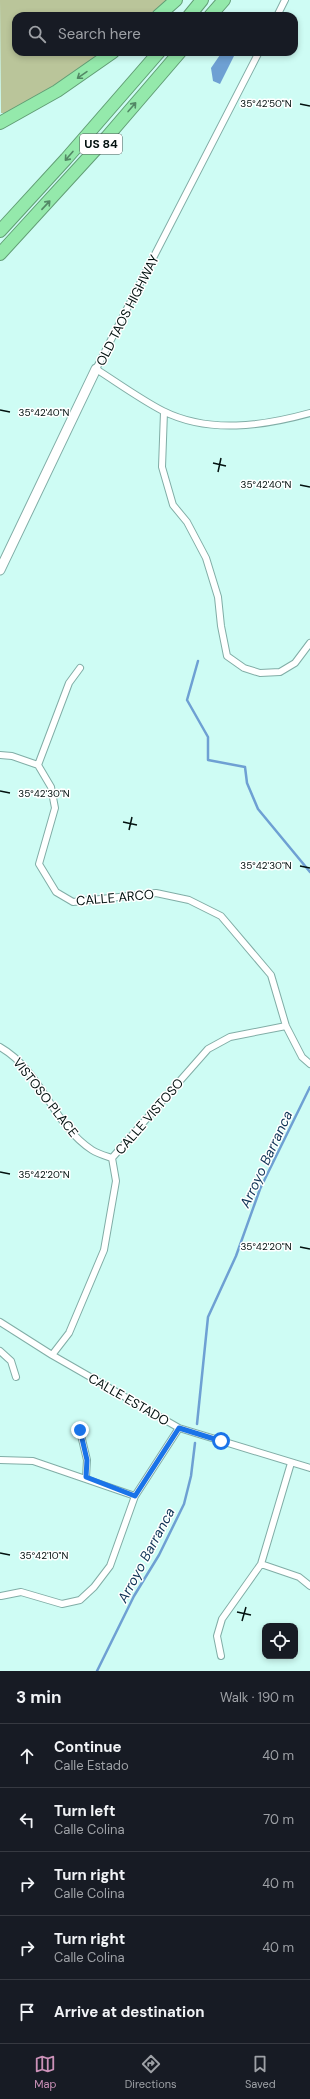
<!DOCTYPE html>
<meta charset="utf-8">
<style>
body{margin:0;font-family:"DM Sans",sans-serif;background:#20242c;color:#f1f3f6}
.controls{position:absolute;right:12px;bottom:12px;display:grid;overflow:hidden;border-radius:8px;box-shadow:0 2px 6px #0003}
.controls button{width:36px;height:36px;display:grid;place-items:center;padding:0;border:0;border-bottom:1px solid #363941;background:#171b24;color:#f1f3f6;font:20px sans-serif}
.stop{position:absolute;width:12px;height:12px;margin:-9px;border:3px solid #1a73e8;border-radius:50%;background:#fff}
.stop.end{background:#1a73e8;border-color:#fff;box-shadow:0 1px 4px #0008}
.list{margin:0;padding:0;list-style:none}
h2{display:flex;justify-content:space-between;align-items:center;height:52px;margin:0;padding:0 16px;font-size:17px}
h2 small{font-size:13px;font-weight:400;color:#9ea1a6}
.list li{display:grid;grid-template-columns:26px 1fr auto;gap:12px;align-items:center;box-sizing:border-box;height:64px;padding:0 16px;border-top:1px solid #363941}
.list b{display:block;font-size:15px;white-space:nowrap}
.list p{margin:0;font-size:13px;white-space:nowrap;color:#9ea1a6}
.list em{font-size:13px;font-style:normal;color:#9ea1a6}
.icon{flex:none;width:22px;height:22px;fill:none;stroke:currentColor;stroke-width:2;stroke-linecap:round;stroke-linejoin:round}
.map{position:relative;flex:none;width:310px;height:1671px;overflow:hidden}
.search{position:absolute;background:#171b24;box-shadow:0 2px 6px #0003;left:12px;right:12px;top:12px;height:44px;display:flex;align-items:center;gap:10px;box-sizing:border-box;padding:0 14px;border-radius:12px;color:#9ea1a6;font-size:15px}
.sheet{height:372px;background:#171b24}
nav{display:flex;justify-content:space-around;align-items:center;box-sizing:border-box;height:56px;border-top:1px solid #363941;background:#171b24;font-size:11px;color:#9ea1a6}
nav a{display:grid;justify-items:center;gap:2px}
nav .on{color:#cb91b8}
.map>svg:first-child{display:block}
.green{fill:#bac59a}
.water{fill:#6ea0d3}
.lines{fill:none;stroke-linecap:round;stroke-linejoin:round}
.stream{stroke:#6ea0d3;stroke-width:2.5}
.street-casing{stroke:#81ada6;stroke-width:8}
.secondary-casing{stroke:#81ada6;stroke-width:11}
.highway-casing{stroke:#619d74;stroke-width:14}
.street{stroke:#fff;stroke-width:6}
.secondary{stroke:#fff;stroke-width:9}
.highway{stroke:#94e9ab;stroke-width:12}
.oneway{stroke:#528865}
.route{stroke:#1a73e8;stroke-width:5}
.ticks{fill:none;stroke:#02110f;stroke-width:1.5}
.labels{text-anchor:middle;stroke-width:3;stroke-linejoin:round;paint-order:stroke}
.shield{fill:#fff;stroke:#4e5857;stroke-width:1}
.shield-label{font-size:12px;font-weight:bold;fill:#02110f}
.street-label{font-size:13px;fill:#02110f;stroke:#fff}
.water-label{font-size:14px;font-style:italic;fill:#0e3355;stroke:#fff}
.ticks-label{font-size:10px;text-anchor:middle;fill:#02110f;stroke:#fff;stroke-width:3;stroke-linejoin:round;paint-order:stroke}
</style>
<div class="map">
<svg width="310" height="1671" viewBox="0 0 310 1671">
<rect width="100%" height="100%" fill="#cefcf4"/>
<!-- green -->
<path class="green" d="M0,0H167L149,16H16V52H104L35,98L6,113H1Z"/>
<!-- water -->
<path class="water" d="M222,52H236L220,84L213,81L211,68Z"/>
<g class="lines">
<!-- stream -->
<path class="stream" d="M198,661L187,700L208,737V760L245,767L247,783L258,809L310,872
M197,1424L208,1317L236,1256L260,1189L310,1087
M97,1671L134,1596L159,1555L184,1504L191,1476L195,1443"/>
<!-- street casing -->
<g class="street-casing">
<path id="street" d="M277,16L285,0
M259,52L96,369C118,383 140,399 163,411C209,434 263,426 310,413
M164,412L162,467L173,505L187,522L206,558L218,597L221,626L227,656L244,668L260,673L280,672L295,663L310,643
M0,755L12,756L38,765L51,787L55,808L39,864L56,892L73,902L156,893L189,900L221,916L271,975L286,1026L302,1057L310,1064
M38,765L69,683L80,668
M0,1047C42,1071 52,1124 92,1150C98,1154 106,1156 112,1158
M0,1322L52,1355L179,1428L310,1468
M0,1351L11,1361L16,1377
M52,1355L69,1333L104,1250L116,1181L112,1158L208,1049L230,1037L286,1026
M80,1431L87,1460L86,1477
M0,1460L33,1461L135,1496
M261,1564L299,1577L310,1586
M1,1596L21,1592L62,1604L80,1600L94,1587L110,1566L135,1496L179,1428
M221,1656L217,1636L222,1619L261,1564L291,1463"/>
</g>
<!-- secondary casing -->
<g class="secondary-casing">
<path id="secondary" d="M0,570L96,369"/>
</g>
<!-- highway casing -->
<g class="highway-casing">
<path id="highway" d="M158,16L176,0
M189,16L202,0
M210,16L224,0
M0,123L57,91L113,52
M0,231L66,159L159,52
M0,254L107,137L180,52"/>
</g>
<!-- street -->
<use href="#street" class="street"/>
<!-- secondary -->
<use href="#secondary" class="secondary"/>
<!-- highway -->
<use href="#highway" class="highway"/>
</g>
<!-- one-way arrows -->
<defs><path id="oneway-shaft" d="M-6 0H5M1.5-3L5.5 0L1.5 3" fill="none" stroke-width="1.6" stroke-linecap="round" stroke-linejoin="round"/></defs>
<g class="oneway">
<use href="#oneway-shaft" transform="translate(82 75) rotate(145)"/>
<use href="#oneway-shaft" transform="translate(132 107) rotate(-49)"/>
<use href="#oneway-shaft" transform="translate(69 156) rotate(131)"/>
<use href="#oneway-shaft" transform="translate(46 205) rotate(-47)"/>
</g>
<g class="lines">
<!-- route -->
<path class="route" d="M80,1430L87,1460L86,1477L135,1496L179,1428L221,1441"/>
</g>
<!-- ticks -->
<path class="ticks" d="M300,104L310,106M0,410L10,412M213,463L226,466M218,472L221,458M300,485L310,487M0,791L10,793M123,822L137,825M129,830L132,817M300,866L310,868M0,1172L10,1174M300,1247L310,1249M0,1553L10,1555M237,1612L251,1615M242,1621L246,1607"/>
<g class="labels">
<!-- shield labels -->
<rect class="shield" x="80" y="134" width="42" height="20" rx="3"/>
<g class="shield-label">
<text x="101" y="148">US 84</text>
</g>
<!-- street labels -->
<g class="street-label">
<text transform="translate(127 310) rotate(-63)" y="5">OLD TAOS HIGHWAY</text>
<text transform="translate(115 897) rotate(-5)" y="5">CALLE ARCO</text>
<text transform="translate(46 1097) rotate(52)" y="5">VISTOSO PLACE</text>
<text transform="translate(149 1116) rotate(-49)" y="5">CALLE VISTOSO</text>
<text transform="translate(129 1399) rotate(30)" y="5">CALLE ESTADO</text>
</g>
<!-- water labels -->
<g class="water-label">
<text transform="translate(266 1159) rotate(-65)" y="5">Arroyo Barranca</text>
<text transform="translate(146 1555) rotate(-62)" y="5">Arroyo Barranca</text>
</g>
</g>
<g class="ticks-label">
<text x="266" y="107">35°42'50"N</text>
<text x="44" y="416">35°42'40"N</text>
<text x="266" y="488">35°42'40"N</text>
<text x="44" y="797">35°42'30"N</text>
<text x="266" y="869">35°42'30"N</text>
<text x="44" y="1178">35°42'20"N</text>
<text x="266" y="1250">35°42'20"N</text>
<text x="44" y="1559">35°42'10"N</text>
</g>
</svg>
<div class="controls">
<button><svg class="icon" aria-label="locate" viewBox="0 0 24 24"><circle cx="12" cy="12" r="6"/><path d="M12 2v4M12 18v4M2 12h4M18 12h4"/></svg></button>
</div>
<div class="stop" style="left:221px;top:1441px"></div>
<div class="stop end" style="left:80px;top:1430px"></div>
<div class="search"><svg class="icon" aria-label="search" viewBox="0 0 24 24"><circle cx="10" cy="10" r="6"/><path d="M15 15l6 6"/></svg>Search here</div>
</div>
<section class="sheet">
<h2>3 min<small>Walk · 190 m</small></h2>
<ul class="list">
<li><svg class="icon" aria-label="ahead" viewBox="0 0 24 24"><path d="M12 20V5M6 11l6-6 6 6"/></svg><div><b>Continue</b><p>Calle Estado</p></div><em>40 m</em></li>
<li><svg class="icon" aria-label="left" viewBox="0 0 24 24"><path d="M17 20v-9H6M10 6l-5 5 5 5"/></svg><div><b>Turn left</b><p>Calle Colina</p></div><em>70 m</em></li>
<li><svg class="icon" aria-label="right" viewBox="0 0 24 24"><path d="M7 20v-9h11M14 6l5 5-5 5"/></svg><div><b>Turn right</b><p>Calle Colina</p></div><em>40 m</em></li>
<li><svg class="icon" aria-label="right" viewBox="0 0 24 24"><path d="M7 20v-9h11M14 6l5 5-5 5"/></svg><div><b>Turn right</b><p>Calle Colina</p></div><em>40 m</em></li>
<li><svg class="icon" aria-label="arrive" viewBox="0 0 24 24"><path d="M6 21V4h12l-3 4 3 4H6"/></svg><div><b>Arrive at destination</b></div></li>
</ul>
</section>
<nav>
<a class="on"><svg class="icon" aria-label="map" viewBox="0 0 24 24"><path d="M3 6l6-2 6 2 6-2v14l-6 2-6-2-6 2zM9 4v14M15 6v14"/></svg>Map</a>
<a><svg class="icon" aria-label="directions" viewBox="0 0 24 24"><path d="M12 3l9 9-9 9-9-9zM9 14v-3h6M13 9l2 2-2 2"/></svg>Directions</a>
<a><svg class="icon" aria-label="saved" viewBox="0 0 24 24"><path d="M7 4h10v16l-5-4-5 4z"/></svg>Saved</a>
</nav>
